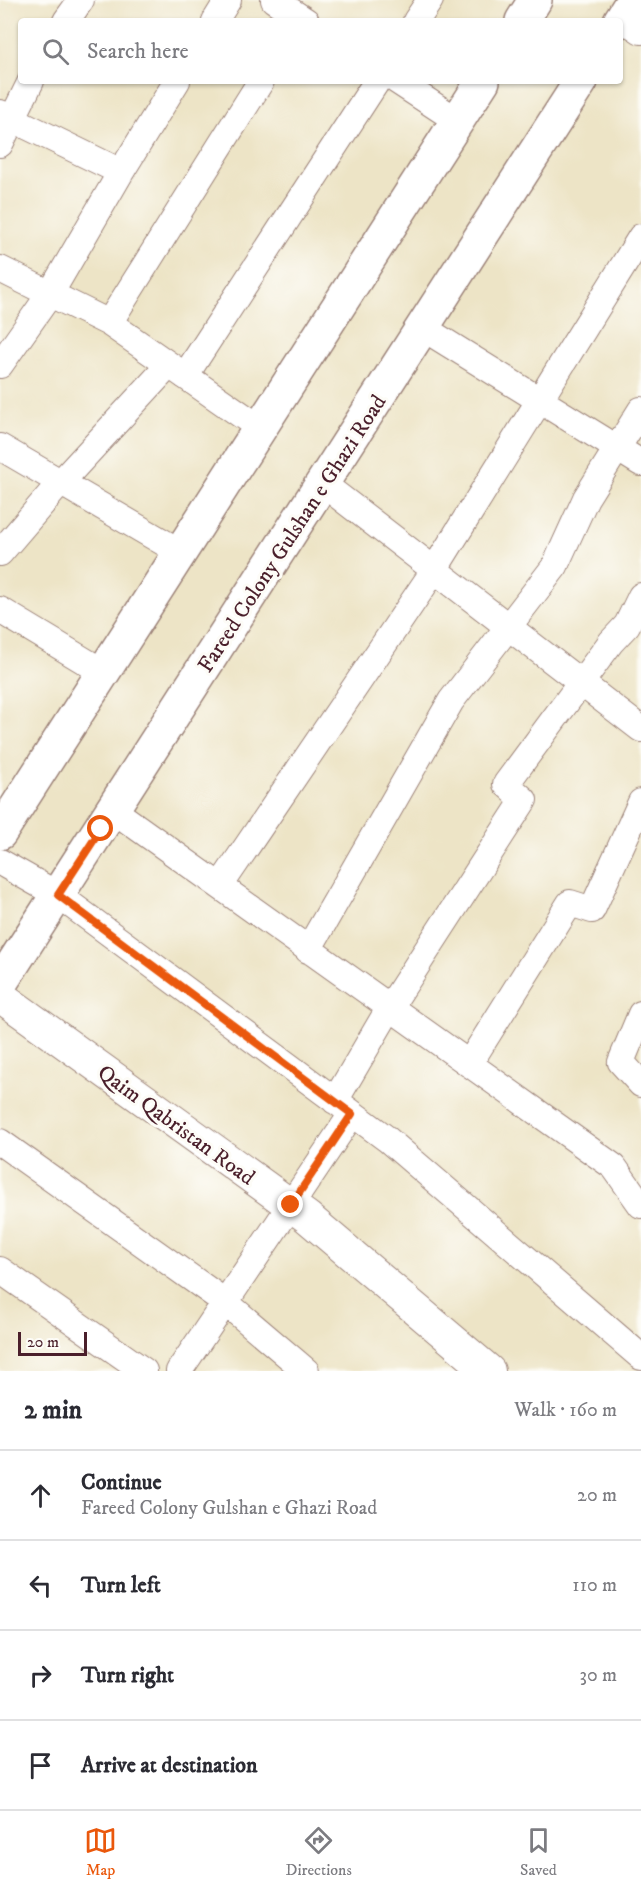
<!DOCTYPE html>
<meta charset="utf-8">
<style>
body{margin:0;font-family:"IM FELL DW Pica",serif;background:#f2f2f3;color:#2b2b33}
.scale{position:absolute;left:18px;bottom:15px;width:69px;box-sizing:border-box;padding-left:6px;border:3px solid #4a1f2b;border-top:0;font-size:16px;line-height:21px;white-space:nowrap;color:#4a1f2b;-webkit-text-stroke:4px #fdfcf7;paint-order:stroke}
.stop{position:absolute;width:18px;height:18px;margin:-14px;border:4px solid #ea580c;border-radius:50%;background:#fff}
.stop.end{background:#ea580c;border-color:#fff;box-shadow:0 2px 6px #0008}
.list{margin:0;padding:0;list-style:none}
h2{display:flex;justify-content:space-between;align-items:center;height:78px;margin:0;padding:0 24px;font-size:26px}
h2 small{font-size:20px;font-weight:400;color:#7c7c81}
.list li{display:grid;grid-template-columns:39px 1fr auto;gap:18px;align-items:center;box-sizing:border-box;height:90px;padding:0 24px;border-top:2px solid #e1e1e2}
.list b{display:block;font-size:22px;white-space:nowrap}
.list p{margin:0;font-size:20px;white-space:nowrap;color:#7c7c81}
.list em{font-size:20px;font-style:normal;color:#7c7c81}
.icon{flex:none;width:33px;height:33px;fill:none;stroke:currentColor;stroke-width:2;stroke-linecap:round;stroke-linejoin:round}
.map{position:relative;flex:none;width:641px;height:1371px;overflow:hidden}
.search{position:absolute;background:#fff;box-shadow:0 2px 4px #0004;left:18px;right:18px;top:18px;height:66px;display:flex;align-items:center;gap:15px;box-sizing:border-box;padding:0 21px;border-radius:6px;color:#7c7c81;font-size:22px}
.sheet{height:438px;background:#fff}
nav{display:flex;justify-content:space-around;align-items:center;box-sizing:border-box;height:84px;border-top:2px solid #e1e1e2;background:#fff;font-size:16px;color:#7c7c81}
nav a{display:grid;justify-items:center;gap:3px}
nav .on{color:#ea580c}
.map>svg:first-child{display:block}
.lines{fill:none;stroke-linecap:round;stroke-linejoin:round}
.minor-casing{stroke:#9c8278;stroke-width:28}
.tertiary-casing{stroke:#9c8278;stroke-width:34}
.primary-casing{stroke:#9c8278;stroke-width:36}
.minor{stroke:#fff;stroke-width:26}
.tertiary{stroke:#fff;stroke-width:32}
.primary{stroke:#fff;stroke-width:33}
.route{stroke:#ea580c;stroke-width:8}
.labels{text-anchor:middle;stroke-width:6;stroke-linejoin:round;paint-order:stroke}
.street-label{font-size:22px;fill:#4a1f2b;stroke:#fdfcf7}
</style>
<div class="map">
<svg width="641" height="1371" viewBox="0 0 641 1371">
<rect width="100%" height="100%" fill="#fdfcf7"/>
<filter id="ink" filterUnits="userSpaceOnUse"><feTurbulence type="fractalNoise" baseFrequency=".0167" numOctaves="2"/><feDisplacementMap in="SourceGraphic" scale="12" xChannelSelector="R" yChannelSelector="G"/><feConvolveMatrix kernelMatrix="1 2 1 2 8 2 1 2 1" color-interpolation-filters="sRGB"/></filter>
<filter id="wash" filterUnits="userSpaceOnUse"><feTurbulence type="fractalNoise" baseFrequency=".008" numOctaves="4" result="noise"/><feDisplacementMap in="SourceGraphic" scale="24" xChannelSelector="R" yChannelSelector="G"/><feGaussianBlur stdDeviation="1.35" result="paint"/><feColorMatrix in="noise" values="0 0 0 0 0 0 0 0 0 0 0 0 0 0 0 0 0 1.4 0 .05"/><feComposite in="paint" operator="in"/></filter>
<g filter="url(#wash)">
<rect width="100%" height="100%" fill="#ede4c6"/>
</g>
<g filter="url(#ink)">
<g class="lines">
<!-- minor casing -->
<g class="minor-casing">
<path id="minor" d="M274,0L306,21
M622,18L641,31
M66,21L81,0
M215,21L228,0
M416,21L430,0
M397,81L458,121
M0,113L121,172
M0,144L31,81
M0,269L109,323L260,428
M109,323L261,81
M423,328L641,463
M0,365L50,294L121,172L177,81
M185,376L377,81
M0,447L180,552
M323,484L641,729
M0,553L60,483L169,365
M0,610L103,672
M113,810L614,1167L641,1205
M0,862L58,895L387,1139L641,1357
M220,886L431,575L641,237
M308,950L451,701L555,566L586,498L641,410
M641,1014L621,1062L641,1084
M469,1064L570,903L592,910L641,802
M335,1101L390,1007L524,800L506,784L611,642L627,625L641,596
M0,1142L225,1302L306,1371
M0,1270L144,1371
M179,1371L352,1114"/>
</g>
<!-- tertiary casing -->
<g class="tertiary-casing">
<path id="tertiary" d="M0,996L307,1217L489,1371"/>
</g>
<!-- primary casing -->
<g class="primary-casing">
<path id="primary" d="M522,21L535,0
M620,21L633,0
M0,833L483,81
M0,984L581,81"/>
</g>
<!-- minor -->
<use href="#minor" class="minor"/>
<!-- tertiary -->
<use href="#tertiary" class="tertiary"/>
<!-- primary -->
<use href="#primary" class="primary"/>
</g>
</g>
<g class="lines" filter="url(#ink)">
<!-- route -->
<path class="route" d="M101,829L58,895L352,1114L291,1205"/>
</g>
<g class="labels">
<!-- street labels -->
<g class="street-label">
<text transform="translate(291 533) rotate(-57)" y="8">Fareed Colony Gulshan e Ghazi Road</text>
<text transform="translate(177 1124) rotate(36)" y="8">Qaim Qabristan Road</text>
</g>
</g>
</svg>
<div class="scale">20 m</div>
<div class="stop" style="left:101px;top:829px"></div>
<div class="stop end" style="left:291px;top:1205px"></div>
<div class="search"><svg class="icon" aria-label="search" viewBox="0 0 24 24"><circle cx="10" cy="10" r="6"/><path d="M15 15l6 6"/></svg>Search here</div>
</div>
<section class="sheet">
<h2>2 min<small>Walk · 160 m</small></h2>
<ul class="list">
<li><svg class="icon" aria-label="ahead" viewBox="0 0 24 24"><path d="M12 20V5M6 11l6-6 6 6"/></svg><div><b>Continue</b><p>Fareed Colony Gulshan e Ghazi Road</p></div><em>20 m</em></li>
<li><svg class="icon" aria-label="left" viewBox="0 0 24 24"><path d="M17 20v-9H6M10 6l-5 5 5 5"/></svg><div><b>Turn left</b></div><em>110 m</em></li>
<li><svg class="icon" aria-label="right" viewBox="0 0 24 24"><path d="M7 20v-9h11M14 6l5 5-5 5"/></svg><div><b>Turn right</b></div><em>30 m</em></li>
<li><svg class="icon" aria-label="arrive" viewBox="0 0 24 24"><path d="M6 21V4h12l-3 4 3 4H6"/></svg><div><b>Arrive at destination</b></div></li>
</ul>
</section>
<nav>
<a class="on"><svg class="icon" aria-label="map" viewBox="0 0 24 24"><path d="M3 6l6-2 6 2 6-2v14l-6 2-6-2-6 2zM9 4v14M15 6v14"/></svg>Map</a>
<a><svg class="icon" aria-label="directions" viewBox="0 0 24 24"><path d="M12 3l9 9-9 9-9-9zM9 14v-3h6M13 9l2 2-2 2"/></svg>Directions</a>
<a><svg class="icon" aria-label="saved" viewBox="0 0 24 24"><path d="M7 4h10v16l-5-4-5 4z"/></svg>Saved</a>
</nav>
